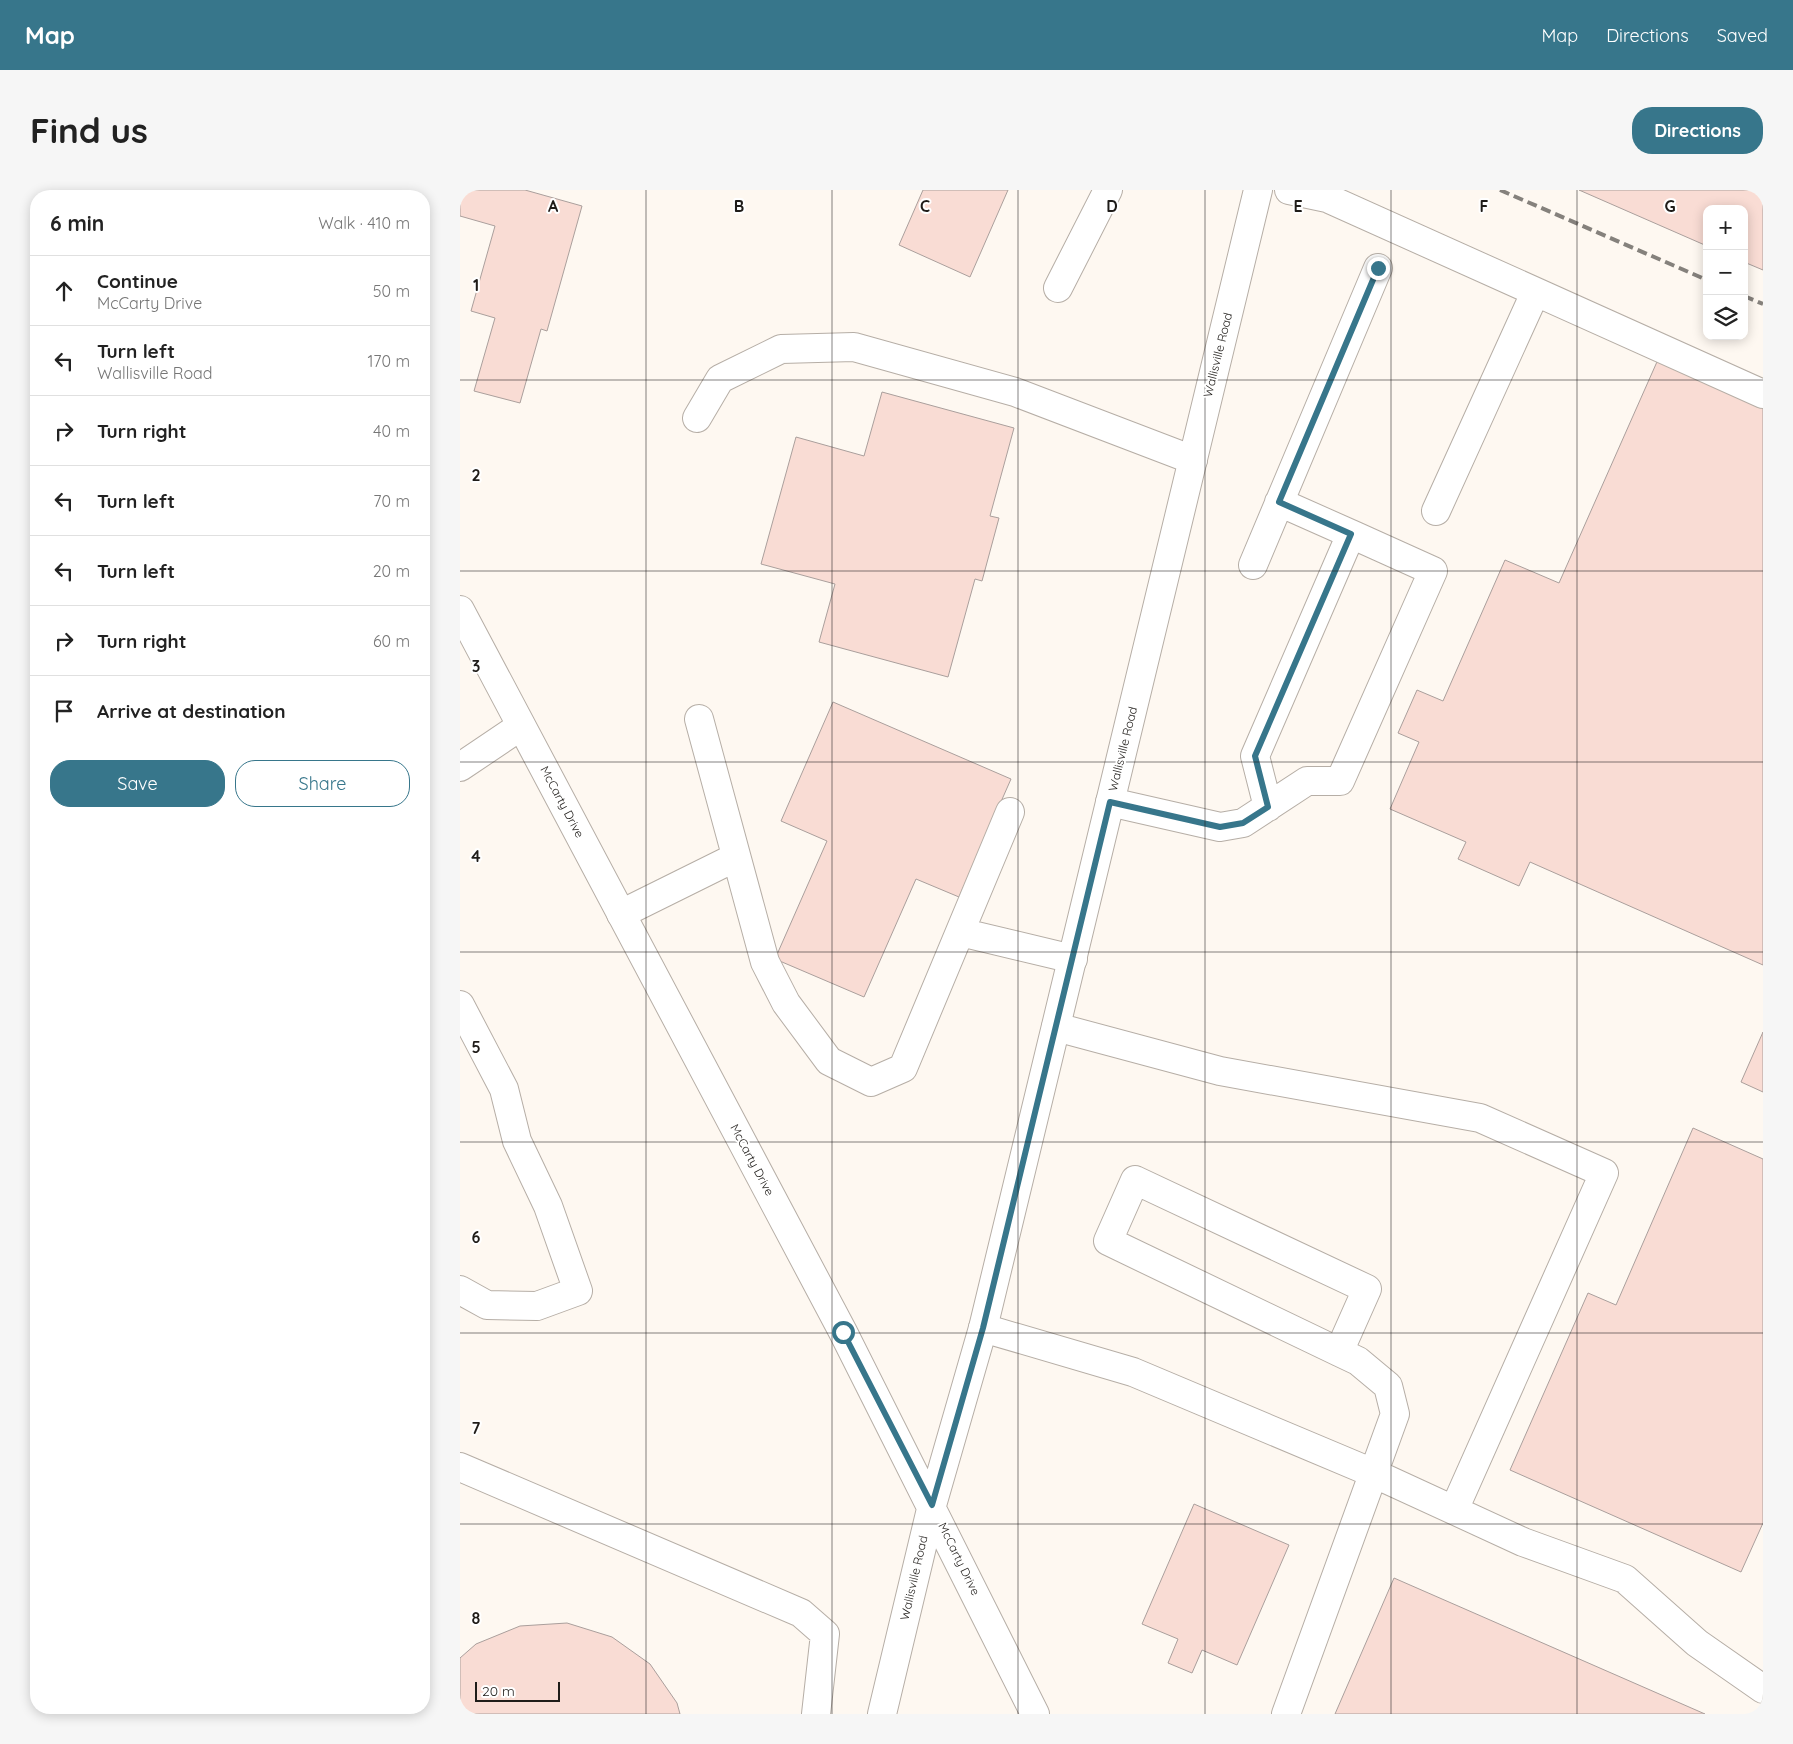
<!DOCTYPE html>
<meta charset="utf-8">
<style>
body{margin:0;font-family:Quicksand,sans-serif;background:#f6f6f6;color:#222}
.controls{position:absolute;right:15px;top:15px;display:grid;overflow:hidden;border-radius:10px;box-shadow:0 2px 12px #0003}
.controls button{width:45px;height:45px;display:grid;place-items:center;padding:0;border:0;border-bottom:1px solid #e0e0e0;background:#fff;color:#222;font:25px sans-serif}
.scale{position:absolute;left:15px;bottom:12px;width:85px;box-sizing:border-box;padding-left:5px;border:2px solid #1f1c19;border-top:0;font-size:14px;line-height:18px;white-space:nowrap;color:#1f1c19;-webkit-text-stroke:4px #fff;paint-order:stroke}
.stop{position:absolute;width:15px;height:15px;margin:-11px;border:4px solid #37768b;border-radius:50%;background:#fff}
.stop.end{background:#37768b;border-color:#fff;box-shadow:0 1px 5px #0008}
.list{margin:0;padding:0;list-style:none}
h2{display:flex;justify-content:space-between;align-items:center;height:65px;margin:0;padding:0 20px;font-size:21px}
h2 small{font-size:16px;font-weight:400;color:#767676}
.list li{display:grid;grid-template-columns:32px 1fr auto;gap:15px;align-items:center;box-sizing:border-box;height:70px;padding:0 20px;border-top:1px solid #e0e0e0}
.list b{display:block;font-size:19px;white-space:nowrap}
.list p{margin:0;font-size:16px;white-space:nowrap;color:#767676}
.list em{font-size:16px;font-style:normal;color:#767676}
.actions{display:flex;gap:10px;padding:15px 20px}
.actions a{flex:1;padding:11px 0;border:1px solid #37768b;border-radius:20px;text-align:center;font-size:18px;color:#37768b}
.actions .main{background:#37768b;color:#fff}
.icon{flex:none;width:28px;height:28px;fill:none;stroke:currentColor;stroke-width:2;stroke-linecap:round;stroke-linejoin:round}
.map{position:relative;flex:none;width:1303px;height:1524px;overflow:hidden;border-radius:20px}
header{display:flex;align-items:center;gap:30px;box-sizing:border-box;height:70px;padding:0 25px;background:#37768b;color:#fff}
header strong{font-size:24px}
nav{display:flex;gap:28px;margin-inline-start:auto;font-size:18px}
.intro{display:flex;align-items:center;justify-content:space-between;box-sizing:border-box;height:120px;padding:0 30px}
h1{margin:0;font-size:35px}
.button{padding:12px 22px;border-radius:20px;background:#37768b;color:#fff;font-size:18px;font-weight:700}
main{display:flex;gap:30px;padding:0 30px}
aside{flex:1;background:#fff;border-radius:20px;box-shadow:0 2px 12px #0003}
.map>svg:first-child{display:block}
.building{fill:#f9dcd4;stroke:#aa9f9c}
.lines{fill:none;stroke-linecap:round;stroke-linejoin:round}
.minor-casing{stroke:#b6aea6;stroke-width:30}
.major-casing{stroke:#b6aea6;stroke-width:30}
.minor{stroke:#fff;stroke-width:28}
.major{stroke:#fff;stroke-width:28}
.rail{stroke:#85817c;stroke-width:4;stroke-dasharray:10 5;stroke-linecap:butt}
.route{stroke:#37768b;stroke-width:6}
.grid{fill:none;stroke:#1f1c19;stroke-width:1;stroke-opacity:0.55}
.labels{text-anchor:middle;stroke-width:4;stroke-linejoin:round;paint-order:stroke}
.street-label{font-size:12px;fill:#1f1c19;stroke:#fff}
.grid-label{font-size:16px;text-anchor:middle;font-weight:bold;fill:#1f1c19;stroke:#fff;stroke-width:4;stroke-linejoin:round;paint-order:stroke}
</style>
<header>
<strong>Map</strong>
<nav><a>Map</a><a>Directions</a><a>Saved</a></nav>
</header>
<div class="intro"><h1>Find us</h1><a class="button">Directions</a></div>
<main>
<aside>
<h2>6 min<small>Walk · 410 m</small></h2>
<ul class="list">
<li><svg class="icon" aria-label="ahead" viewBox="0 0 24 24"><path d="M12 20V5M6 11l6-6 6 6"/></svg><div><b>Continue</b><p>McCarty Drive</p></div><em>50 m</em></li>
<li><svg class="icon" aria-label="left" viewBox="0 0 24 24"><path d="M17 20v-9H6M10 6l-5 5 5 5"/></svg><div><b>Turn left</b><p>Wallisville Road</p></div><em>170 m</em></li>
<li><svg class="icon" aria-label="right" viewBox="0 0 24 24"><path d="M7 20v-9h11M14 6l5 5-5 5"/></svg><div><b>Turn right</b></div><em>40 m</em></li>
<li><svg class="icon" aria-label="left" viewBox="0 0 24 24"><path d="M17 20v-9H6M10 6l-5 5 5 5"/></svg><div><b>Turn left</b></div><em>70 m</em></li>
<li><svg class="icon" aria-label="left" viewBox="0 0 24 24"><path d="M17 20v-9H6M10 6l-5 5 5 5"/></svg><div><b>Turn left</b></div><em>20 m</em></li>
<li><svg class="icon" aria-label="right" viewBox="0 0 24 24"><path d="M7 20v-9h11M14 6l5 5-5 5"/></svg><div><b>Turn right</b></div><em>60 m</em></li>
<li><svg class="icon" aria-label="arrive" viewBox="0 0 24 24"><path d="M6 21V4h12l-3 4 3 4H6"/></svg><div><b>Arrive at destination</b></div></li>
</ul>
<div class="actions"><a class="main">Save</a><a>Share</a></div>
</aside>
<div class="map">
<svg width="1303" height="1524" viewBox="0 0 1303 1524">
<rect width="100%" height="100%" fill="#fef8f1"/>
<!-- building -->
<path class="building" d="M0,0H65L122,16L87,141L81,139L60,213L14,201L35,128L11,121L35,36L0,26Z
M463,0H548L510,87L439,55Z
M1119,0H1303V80L1284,72V19H1247V56Z
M1200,165L1303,210V775L1070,672L1059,696L998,669L1006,652L930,619L959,552L938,543L957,500L983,511L1045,370L1099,393Z
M422,202L554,238L530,326L539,328L522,391L515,389L488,487L359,452L375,394L301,374L336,247L404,266Z
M373,512L551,589L499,707L456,689L404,807L315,769L367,651L321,631Z
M1303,842V902L1281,892Z
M1233,938L1303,969V1333L1281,1382L1050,1280L1128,1103L1156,1115Z
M734,1314L829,1355L777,1475L742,1460L732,1483L708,1473L718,1449L682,1434Z
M934,1388L1245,1524H875Z
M107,1433L152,1447L190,1474L217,1513L220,1524H0V1468L16,1454L60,1436Z"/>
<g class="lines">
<!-- minor casing -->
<g class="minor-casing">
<path id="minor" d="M829,0L867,8L1303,204
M598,98L648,0
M237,228L260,189L321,159L394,157L555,202L733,270
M819,312L891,344
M976,321L1075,103
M793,375L918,78
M239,529L305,772L326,813L369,871L411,892L443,878L550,622
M0,577L61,536
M650,612L760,637L783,633L847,591H880L973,381L891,344L795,566L808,617
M161,724L276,667
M500,742L613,769
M0,815L44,899L57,951L88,1016L118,1101L77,1116L27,1115L0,1100
M596,837L760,881L1020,928L1144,983L994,1320
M523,1138L673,1182L913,1283L1063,1352L1165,1389L1237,1453L1303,1499
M0,1277L341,1423L365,1444L356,1524
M826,1524L935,1224L928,1196L898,1171L879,1162L648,1051L675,990L907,1099L879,1162"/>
</g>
<!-- major casing -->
<g class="major-casing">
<path id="major" d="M0,420L383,1142L575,1524
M422,1524L472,1315L523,1138L798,0"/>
</g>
<!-- minor -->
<use href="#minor" class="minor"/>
<!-- major -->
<use href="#major" class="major"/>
<!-- rail -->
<path class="rail" d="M1040,0L1247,90
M1284,106L1303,114"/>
</g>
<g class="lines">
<!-- route -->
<path class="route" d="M383,1142L472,1315L523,1138L650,612L760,637L783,633L808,617L795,566L891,344L819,312L918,78"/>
</g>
<!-- grid -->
<path class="grid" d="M186,0V1524M372,0V1524M558,0V1524M745,0V1524M931,0V1524M1117,0V1524M0,190H1303M0,381H1303M0,572H1303M0,762H1303M0,952H1303M0,1143H1303M0,1334H1303"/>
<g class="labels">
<!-- street labels -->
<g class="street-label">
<text transform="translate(758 165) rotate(-76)" y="4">Wallisville Road</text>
<text transform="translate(663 559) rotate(-76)" y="4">Wallisville Road</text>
<text transform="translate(102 612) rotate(62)" y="4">McCarty Drive</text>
<text transform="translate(292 970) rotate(62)" y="4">McCarty Drive</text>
<text transform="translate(499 1369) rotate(64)" y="4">McCarty Drive</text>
<text transform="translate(454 1388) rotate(-77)" y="4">Wallisville Road</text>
</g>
</g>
<g class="grid-label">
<text x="93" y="22">A</text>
<text x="279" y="22">B</text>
<text x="465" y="22">C</text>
<text x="652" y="22">D</text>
<text x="838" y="22">E</text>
<text x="1024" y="22">F</text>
<text x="1210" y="22">G</text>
<text x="16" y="101">1</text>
<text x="16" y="291">2</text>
<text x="16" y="482">3</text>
<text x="16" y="672">4</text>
<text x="16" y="863">5</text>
<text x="16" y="1053">6</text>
<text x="16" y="1244">7</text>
<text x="16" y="1434">8</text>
</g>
</svg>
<div class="controls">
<button>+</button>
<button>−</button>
<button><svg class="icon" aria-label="layers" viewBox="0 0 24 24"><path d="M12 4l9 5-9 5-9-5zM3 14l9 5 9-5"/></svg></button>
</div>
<div class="scale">20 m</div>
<div class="stop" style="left:383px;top:1142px"></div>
<div class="stop end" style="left:918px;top:78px"></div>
</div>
</main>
